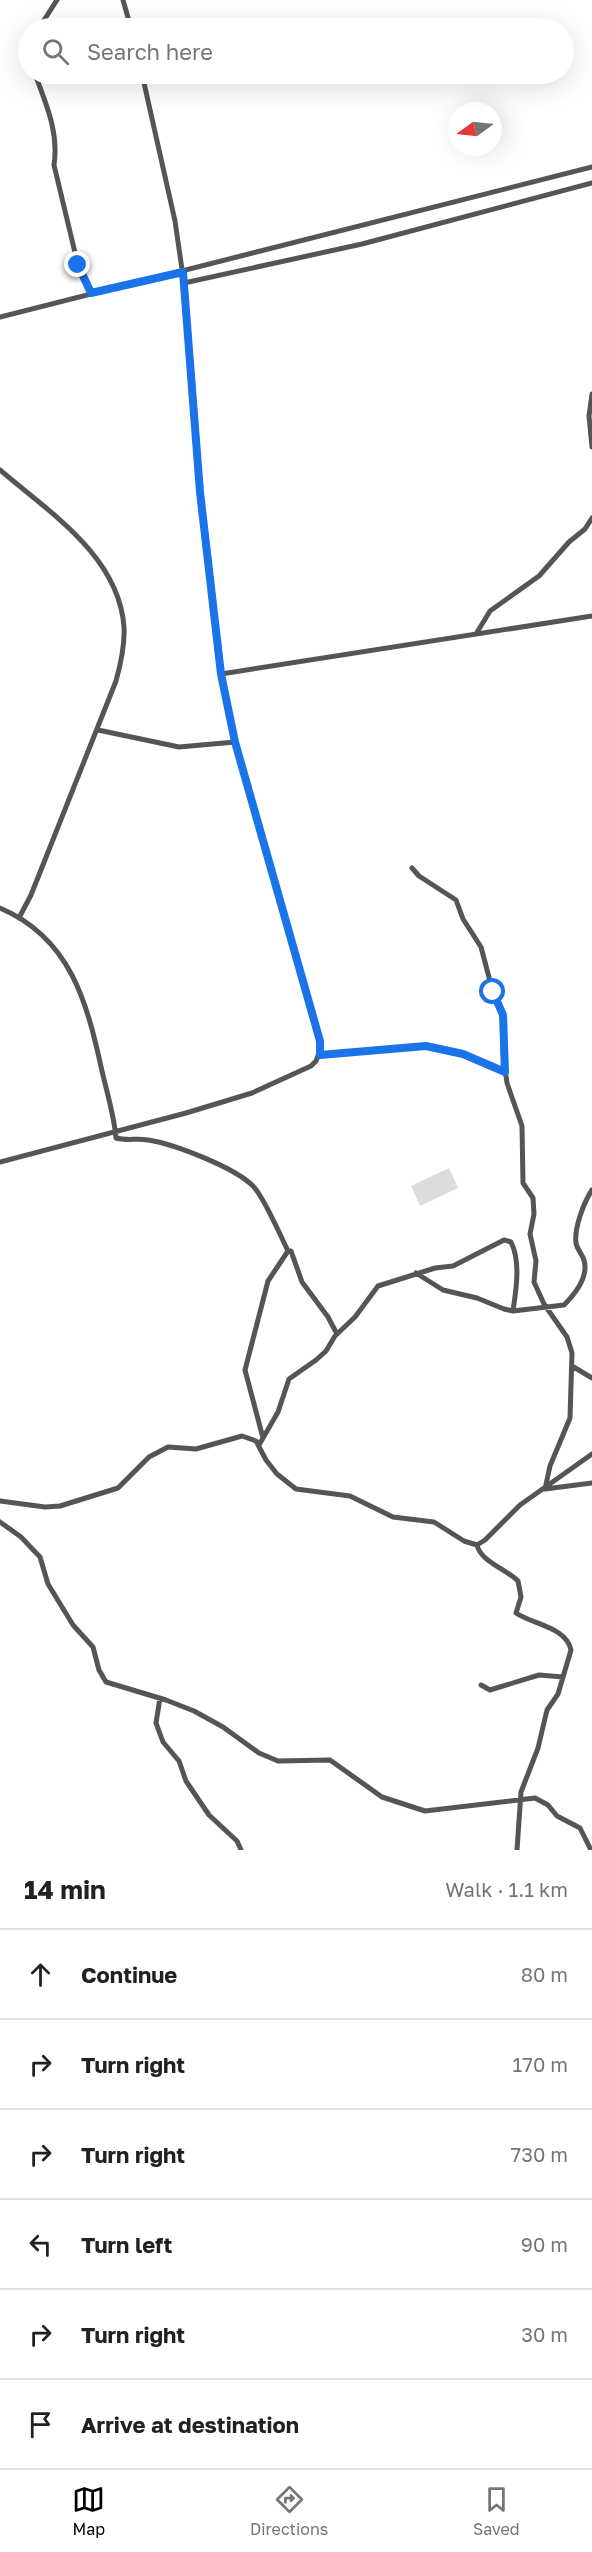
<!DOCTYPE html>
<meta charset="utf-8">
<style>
body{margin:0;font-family:"Golos Text",sans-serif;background:#f6f6f6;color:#202124}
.compass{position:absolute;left:448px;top:102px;width:54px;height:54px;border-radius:50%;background:#fff;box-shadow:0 6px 24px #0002;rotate:255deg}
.stop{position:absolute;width:18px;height:18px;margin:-14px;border:4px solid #1a73e8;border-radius:50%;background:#fff}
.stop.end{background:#1a73e8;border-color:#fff;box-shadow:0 2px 6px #0008}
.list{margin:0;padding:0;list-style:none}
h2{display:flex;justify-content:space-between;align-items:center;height:78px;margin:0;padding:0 24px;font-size:26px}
h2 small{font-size:20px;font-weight:400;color:#757577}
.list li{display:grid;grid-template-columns:39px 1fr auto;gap:18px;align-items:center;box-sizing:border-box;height:90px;padding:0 24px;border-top:2px solid #e0e0e0}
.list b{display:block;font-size:22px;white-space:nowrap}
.list em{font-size:20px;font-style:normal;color:#757577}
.icon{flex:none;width:33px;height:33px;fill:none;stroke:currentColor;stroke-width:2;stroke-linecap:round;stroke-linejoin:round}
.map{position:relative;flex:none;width:592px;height:1850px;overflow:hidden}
.search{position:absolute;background:#fff;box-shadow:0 6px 24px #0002;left:18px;right:18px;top:18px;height:66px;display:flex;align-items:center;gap:15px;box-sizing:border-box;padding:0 21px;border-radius:33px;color:#757577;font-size:22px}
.sheet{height:618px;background:#fff}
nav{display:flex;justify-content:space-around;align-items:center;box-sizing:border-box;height:84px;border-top:2px solid #e0e0e0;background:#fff;font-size:16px;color:#757577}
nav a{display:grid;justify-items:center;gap:3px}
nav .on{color:#000}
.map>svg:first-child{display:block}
.green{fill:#dcdcdc}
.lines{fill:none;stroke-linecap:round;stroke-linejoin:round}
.street{stroke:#555;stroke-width:5}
.route{stroke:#1a73e8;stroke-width:8}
</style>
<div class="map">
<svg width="592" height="1850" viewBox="0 0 592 1850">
<rect width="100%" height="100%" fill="#fff"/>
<!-- green -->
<path class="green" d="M449,1168L458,1188L420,1206L411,1186Z"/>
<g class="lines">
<!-- street -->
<path class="street" d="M123,0L131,28
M39,28L57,0
M35,74C46,104 59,132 54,165L78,265L91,293
M184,283L362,244L592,183
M0,317L592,167
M592,394L589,416L592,447
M0,470C49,512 119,556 124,627C125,645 121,663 116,681L31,895L19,918
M476,634L490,611L539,576L569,542L585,529L592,518
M221,674L592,616
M98,730L179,747L235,742
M412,868L419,876L456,900L463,919L481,947L495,1000L503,1015V1054L507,1083L522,1126L523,1183L533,1198L534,1214L530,1234L536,1261L534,1282L544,1304L567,1337L572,1353L570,1418L550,1466L545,1489
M0,908C71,938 87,1003 102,1071C107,1093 114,1115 116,1138C127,1141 137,1138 148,1140C174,1144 234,1167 253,1186C264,1197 280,1235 288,1251H291L302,1282L328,1317L337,1334
M320,1055L426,1046L463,1054L505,1072
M0,1162L186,1113L252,1093L311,1066L316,1061L321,1048L235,742L221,674L200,492L184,283L175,221L142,74
M416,1273L443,1290L477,1298L504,1309L513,1311L564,1305C575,1294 589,1277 584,1260C582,1254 577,1249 576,1243C574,1228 584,1202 592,1190
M572,1366L592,1378
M263,1438L245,1370L268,1281L288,1251
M259,1445L278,1412L289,1379L316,1360L326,1351L335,1336L355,1317L378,1286L435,1268L453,1266L504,1240L511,1242C521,1262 516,1290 513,1311
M545,1489L592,1483
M0,1501L45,1507L60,1506L118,1488L149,1457L168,1447L196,1449L242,1436L256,1441L266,1460L277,1474L296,1489L350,1496L393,1517L434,1522L464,1541L477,1545L485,1540L520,1505L592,1454
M0,1522L21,1537L40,1557L48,1584L73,1625L93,1647L99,1670L106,1682L166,1700L194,1711L223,1727L259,1753L278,1761L330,1760L382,1797L425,1811L535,1798L548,1805L557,1816L580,1828L591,1850
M477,1545C481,1562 506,1569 518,1581L521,1597L516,1613C534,1625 566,1627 571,1650L558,1694L547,1710L538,1748L521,1792L517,1850
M481,1685L490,1690L539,1675L563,1677
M160,1698L156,1723L163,1742L179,1761L186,1781L209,1815L237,1841L241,1850"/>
</g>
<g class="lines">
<!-- route -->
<path class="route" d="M78,265L91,293L183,272L200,492L221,674L235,742L320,1041V1055L426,1046L463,1054L505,1072L503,1015L493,992"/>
</g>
</svg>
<svg class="compass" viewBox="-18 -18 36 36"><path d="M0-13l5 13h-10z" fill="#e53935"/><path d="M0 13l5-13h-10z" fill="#757577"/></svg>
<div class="stop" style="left:493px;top:992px"></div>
<div class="stop end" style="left:78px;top:265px"></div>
<div class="search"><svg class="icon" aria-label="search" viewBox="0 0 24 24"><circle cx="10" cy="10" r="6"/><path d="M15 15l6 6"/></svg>Search here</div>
</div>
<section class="sheet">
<h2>14 min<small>Walk · 1.1 km</small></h2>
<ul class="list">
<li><svg class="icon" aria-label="ahead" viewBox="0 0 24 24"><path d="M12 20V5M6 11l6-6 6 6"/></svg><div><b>Continue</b></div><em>80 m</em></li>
<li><svg class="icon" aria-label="right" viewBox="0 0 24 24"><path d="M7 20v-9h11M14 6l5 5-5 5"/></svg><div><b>Turn right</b></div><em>170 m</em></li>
<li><svg class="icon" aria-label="right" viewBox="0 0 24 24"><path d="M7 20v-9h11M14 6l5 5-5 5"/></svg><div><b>Turn right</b></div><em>730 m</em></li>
<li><svg class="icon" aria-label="left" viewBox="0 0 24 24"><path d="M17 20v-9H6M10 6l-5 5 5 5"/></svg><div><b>Turn left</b></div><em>90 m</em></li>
<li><svg class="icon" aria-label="right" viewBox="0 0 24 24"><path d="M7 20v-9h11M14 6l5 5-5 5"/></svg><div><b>Turn right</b></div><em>30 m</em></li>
<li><svg class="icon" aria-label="arrive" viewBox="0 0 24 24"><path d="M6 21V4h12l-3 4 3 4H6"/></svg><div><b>Arrive at destination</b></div></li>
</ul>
</section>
<nav>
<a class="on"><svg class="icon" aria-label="map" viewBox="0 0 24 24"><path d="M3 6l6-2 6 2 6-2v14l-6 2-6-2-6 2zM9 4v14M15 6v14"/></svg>Map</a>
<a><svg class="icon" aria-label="directions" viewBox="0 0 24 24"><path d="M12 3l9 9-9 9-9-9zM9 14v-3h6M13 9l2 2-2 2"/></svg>Directions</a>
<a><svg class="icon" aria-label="saved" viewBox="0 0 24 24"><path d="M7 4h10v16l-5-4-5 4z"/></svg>Saved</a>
</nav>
